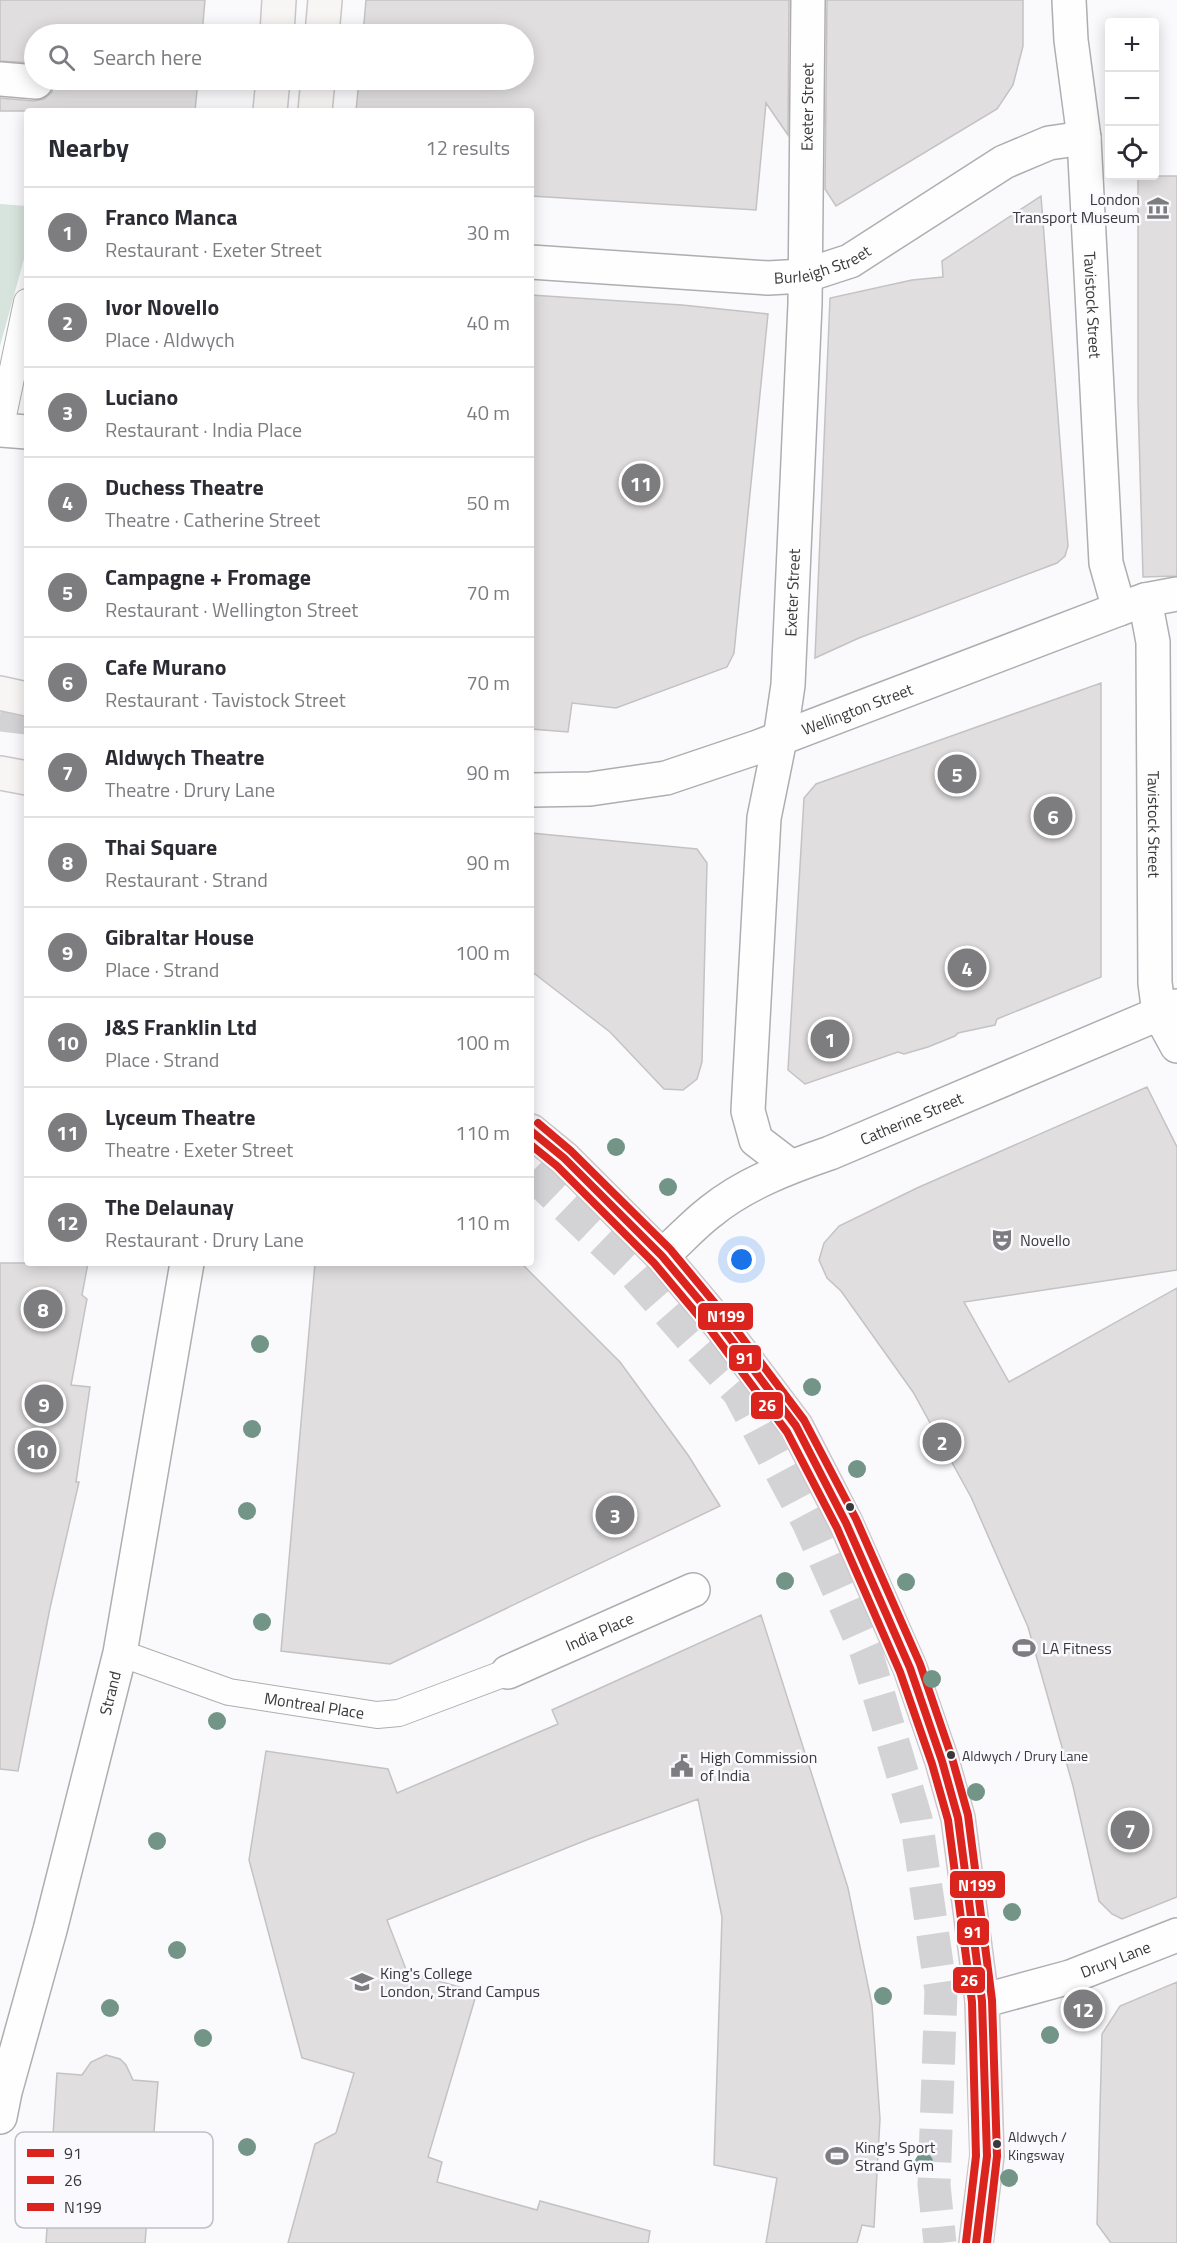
<!DOCTYPE html>
<meta charset="utf-8">
<style>
body{margin:0;font-family:"Titillium Web",sans-serif;background:#f2f2f3;color:#2b2b33}
.controls{position:absolute;right:18px;top:18px;display:grid;overflow:hidden;border-radius:6px;box-shadow:0 3px 15px #0003}
.controls button{width:54px;height:54px;display:grid;place-items:center;padding:0;border:0;border-bottom:2px solid #e1e1e2;background:#fff;color:#2b2b33;font:30px sans-serif}
.you{position:absolute;left:742px;top:1260px;width:21px;height:21px;margin:-15px;border:4px solid #fff;border-radius:50%;background:#1a73e8;box-shadow:0 0 0 9px #1a73e833}
.badge{display:grid;place-items:center;width:39px;height:39px;border-radius:50%;background:#7d7d80;color:#fff;font-size:20px;font-weight:700}
.pin{position:absolute;translate:-50% -50%;border:3px solid #fff;box-shadow:0 2px 6px #0006}
.list{margin:0;padding:0;list-style:none}
h2{display:flex;justify-content:space-between;align-items:center;height:78px;margin:0;padding:0 24px;font-size:26px}
h2 small{font-size:20px;font-weight:400;color:#7c7c81}
.list li{display:grid;grid-template-columns:39px 1fr auto;gap:18px;align-items:center;box-sizing:border-box;height:90px;padding:0 24px;border-top:2px solid #e1e1e2}
.list b{display:block;font-size:22px;white-space:nowrap}
.list p{margin:0;font-size:20px;white-space:nowrap;color:#7c7c81}
.list em{font-size:20px;font-style:normal;color:#7c7c81}
.icon{flex:none;width:33px;height:33px;fill:none;stroke:currentColor;stroke-width:2;stroke-linecap:round;stroke-linejoin:round}
.map{position:relative;flex:none;width:1177px;height:2243px;overflow:hidden}
.search{position:absolute;background:#fff;box-shadow:0 3px 15px #0003;left:24px;top:24px;width:510px;height:66px;display:flex;align-items:center;gap:15px;box-sizing:border-box;padding:0 21px;border-radius:33px;color:#7c7c81;font-size:22px}
.panel{position:absolute;background:#fff;box-shadow:0 3px 15px #0003;left:24px;top:108px;width:510px;height:1158px;border-radius:6px}
.map>svg:first-child{display:block}
.green{fill:#d7e3dd}
.building{fill:#e0dedf;stroke:#c4c2c3;stroke-width:1.5}
.lines{fill:none;stroke-linecap:round;stroke-linejoin:round}
.primary-tunnel{stroke:#d3d3d6;stroke-width:33;stroke-dasharray:33 16;stroke-linecap:butt}
.service-casing{stroke:#aeaeb1;stroke-width:28}
.pedestrian-casing{stroke:#aeaeb1;stroke-width:36}
.minor-casing{stroke:#aeaeb1;stroke-width:36}
.primary-casing{stroke:#cdc6c8;stroke-width:36}
.service{stroke:#fefeff;stroke-width:26}
.pedestrian{stroke:#fefeff;stroke-width:33}
.minor{stroke:#fefeff;stroke-width:33}
.primary{stroke:#f8f5f5;stroke-width:33}
.bus-1-casing{stroke:#f9f9fe;stroke-width:12}
.bus-2-casing{stroke:#f9f9fe;stroke-width:12}
.bus-3-casing{stroke:#f9f9fe;stroke-width:12}
.bus-1{stroke:#dc241f;stroke-width:8}
.bus-2{stroke:#dc241f;stroke-width:8}
.bus-3{stroke:#dc241f;stroke-width:8}
.tree{fill:#739587}
.bus-dot{fill:#39393c;stroke:#f9f9fe;stroke-width:2}
.labels{text-anchor:middle;stroke-width:5;stroke-linejoin:round;paint-order:stroke}
.bus-label{font-size:14px;fill:#39393c;stroke:#f9f9fe;text-anchor:start}
.street-label{font-size:16px;fill:#39393c;stroke:#f9f9fe}
.poi-label{font-size:16px;fill:#39393c;stroke:#f9f9fe;text-anchor:start}
.key{fill:#f9f9fe;stroke:#bfbfc4;stroke-width:1.5}
.key-label{font-size:16px;fill:#39393c}
.line-badge{stroke:#f9f9fe;stroke-width:2}
.badge-label{font-size:16px;text-anchor:middle;font-weight:bold;fill:#fff}
</style>
<div class="map">
<svg width="1177" height="2243" viewBox="0 0 1177 2243">
<rect width="100%" height="100%" fill="#fafafd"/>
<!-- green -->
<path class="green" d="M0,204L27,206V248L0,346Z"/>
<!-- building -->
<path class="building" d="M0,0H205L202,34H34V63L0,61Z
M366,0H789L788,135L766,103L756,210L531,196V111H356L359,80H524V34H363Z
M827,0H1023V46L1013,85L997,109L836,206L825,189Z
M54,80H198L195,111H0V98L34,101L44,99L52,92Z
M1138,176H1177V576L1143,577L1138,400Z
M1041,196L1068,546L1065,556L1057,563L859,638L815,658L830,298L912,280L943,277L942,261Z
M531,295L682,305L768,314L734,653L727,667L616,708L572,703L568,732L531,729Z
M1101,683V977L997,1019L995,1025L958,1033L955,1036L928,1047L904,1054L898,1052L805,1084L788,1070L804,798L816,784Z
M531,833L697,849L707,863L702,1062L697,1079L683,1090L664,1089L610,1032L531,971Z
M1147,1087L1177,1147V1270L964,1302L1009,1382L1177,1288V1897L1122,1919L1112,1914L1099,1901L1073,1786L1028,1627L971,1497L913,1392L841,1291L827,1278L819,1260L824,1243L839,1226L917,1188Z
M0,1263H88L82,1295L87,1299L71,1385L90,1387L76,1482H79L50,1608L18,1771L0,1769Z
M315,1263H521L620,1362L688,1455L720,1506L390,1664L281,1651Z
M761,1615L848,1888L872,2005L880,2119L874,2227L862,2225L857,2243H766L777,2178L714,2165L722,1917L698,1799L589,1839L387,1920L407,1972L477,1992L428,2157L442,2162L437,2182L537,2210L540,2201L650,2231L648,2243H288L315,2144L336,2133L354,2073L302,2058L249,1860L266,1751L388,1769L397,1793L558,1724L552,1710Z
M1177,1982V2243H1111L1097,2224L1102,2034L1120,2006Z
M106,2055L120,2059L126,2065L133,2080L158,2082L145,2243H46L57,2073L82,2075L91,2062Z"/>
<g class="lines">
<!-- primary-tunnel -->
<path class="primary-tunnel" d="M0,715L27,718
M531,1173L626,1264L739,1393L809,1524L866,1652L916,1819L941,1991L934,2185L940,2243"/>
<!-- service casing -->
<g class="service-casing">
<g id="service">
<path d="M0,430L27,302"/>
<path id="s1" d="M120,1653L229,1692L377,1715L399,1713L508,1672"/>
</g>
</g>
<!-- pedestrian casing -->
<g class="pedestrian-casing">
<g id="pedestrian">
<path id="s2" d="M508,1672L693,1590"/>
<path id="s3" d="M0,2117L5,2092L50,1930L120,1653L187,1263"/>
</g>
</g>
<!-- minor casing -->
<g class="minor-casing">
<g id="minor">
<path id="s4" d="M1069,0L1071,40L1084,138L1106,563L1119,609"/>
<path d="M0,79L36,82"/>
<path id="s5" d="M531,262L768,278L804,276L850,261L1004,162L1049,143L1084,138"/>
<path d="M0,430L27,432"/>
<path id="s6" d="M1145,600L1153,642L1155,983L1159,1013L1177,1046"/>
<path id="s7" d="M531,790L590,789L666,778L755,748L1119,609L1145,600L1177,594"/>
<path id="s8" d="M790,1166L756,1140L748,1111L764,818L780,739L788,685L805,304L808,0"/>
<path id="s9" d="M662,1256C678,1242 693,1225 710,1212C744,1184 789,1167 830,1153L1177,1006"/>
<path id="s10" d="M982,2001L1070,1977L1177,1935"/>
</g>
</g>
<!-- primary casing -->
<g class="primary-casing">
<path id="primary" d="M277,34L279,0
M322,34L325,0
M270,111L273,80
M315,111L318,80
M0,693L27,699
M0,773L27,778
M531,1131L564,1158L662,1256L720,1325L796,1426L846,1523L910,1668L942,1761L958,1818L982,2001L987,2156L976,2243"/>
</g>
<!-- service -->
<use href="#service" class="service"/>
<!-- pedestrian -->
<use href="#pedestrian" class="pedestrian"/>
<!-- minor -->
<use href="#minor" class="minor"/>
<!-- primary -->
<use href="#primary" class="primary"/>
<!-- bus-1 casing -->
<g class="bus-1-casing">
<path id="bus-1" d="M531,1131L564,1158L662,1256L720,1325L796,1426L846,1523L910,1668L942,1761L958,1818L982,2001L987,2156L976,2243"/>
</g>
<!-- bus-2 casing -->
<g class="bus-2-casing">
<path id="bus-2" d="M531,1145L557,1166L654,1263L712,1332L787,1432L837,1528L900,1672L932,1764L948,1820L972,2002L976,2156L966,2242"/>
</g>
<!-- bus-3 casing -->
<g class="bus-3-casing">
<path id="bus-3" d="M538,1123L571,1151L670,1249L728,1319L804,1420L856,1519L920,1664L952,1758L968,1815L992,2000L997,2156L987,2243"/>
</g>
<!-- bus-1 -->
<use href="#bus-1" class="bus-1"/>
<!-- bus-2 -->
<use href="#bus-2" class="bus-2"/>
<!-- bus-3 -->
<use href="#bus-3" class="bus-3"/>
</g>
<!-- trees -->
<g class="tree">
<circle cx="616" cy="1147" r="9"/>
<circle cx="668" cy="1187" r="9"/>
<circle cx="260" cy="1344" r="9"/>
<circle cx="812" cy="1387" r="9"/>
<circle cx="252" cy="1429" r="9"/>
<circle cx="857" cy="1469" r="9"/>
<circle cx="247" cy="1511" r="9"/>
<circle cx="785" cy="1581" r="9"/>
<circle cx="906" cy="1582" r="9"/>
<circle cx="262" cy="1622" r="9"/>
<circle cx="932" cy="1679" r="9"/>
<circle cx="217" cy="1721" r="9"/>
<circle cx="976" cy="1792" r="9"/>
<circle cx="157" cy="1841" r="9"/>
<circle cx="1012" cy="1912" r="9"/>
<circle cx="177" cy="1950" r="9"/>
<circle cx="883" cy="1996" r="9"/>
<circle cx="110" cy="2008" r="9"/>
<circle cx="1050" cy="2035" r="9"/>
<circle cx="203" cy="2038" r="9"/>
<circle cx="247" cy="2147" r="9"/>
<circle cx="924" cy="2162" r="9"/>
<circle cx="1009" cy="2178" r="9"/>
</g>
<!-- icons -->
<defs>
<g id="museum-bare" transform="scale(1.8)"><path d="M0-6L6-3V-2H-6V-3ZM-5-1h2V3h-2ZM-1-1h2V3h-2ZM3-1h2V3H3ZM-6 4H6V6H-6Z" fill="#7d7d80" stroke="#f9f9fe" stroke-width="2.5" paint-order="stroke"/></g>
<g id="theatre-bare" transform="scale(1.8)"><path d="M-5-5.5Q0-4 5-5.5V0Q5 5 0 6Q-5 5-5 0ZM-3.3-2.5H-1v1.5H-3.3ZM1-2.5H3.3v1.5H1ZM-2.8 1Q0 5.5 2.8 1Z" fill="#7d7d80" stroke="#f9f9fe" stroke-width="2.5" paint-order="stroke"/></g>
<g id="stadium-bare" transform="scale(1.8)"><path d="M0-5a6.5 5 0 1 0 0 10a6.5 5 0 1 0 0-10ZM-3.5-1.8h7v3.6h-7Z" fill="#7d7d80" stroke="#f9f9fe" stroke-width="2.5" paint-order="stroke"/></g>
<g id="civic-bare" transform="scale(1.8)"><path d="M-.6-6.5H3V-4.5H.6V-3L4-1V1h2V6H-6V1h2V-1L-.6-3ZM-1.2 2.5V6h2.4V2.5Z" fill="#7d7d80" stroke="#f9f9fe" stroke-width="2.5" paint-order="stroke"/></g>
<g id="university-bare" transform="scale(1.8)"><path d="M0-5L7-2L0 1L-7-2ZM-4 1L0 2.5L4 1V4Q0 6-4 4Z" fill="#7d7d80" stroke="#f9f9fe" stroke-width="2.5" paint-order="stroke"/></g>
</defs>
<g fill-rule="evenodd">
<use href="#museum-bare" x="1158" y="208"/>
<use href="#theatre-bare" x="1002" y="1240"/>
<use href="#stadium-bare" x="1024" y="1648"/>
<use href="#civic-bare" x="682" y="1766"/>
<use href="#university-bare" x="362" y="1982"/>
<use href="#stadium-bare" x="837" y="2156"/>
</g>
<!-- markers -->
<g class="bus-dot">
<circle cx="850" cy="1507" r="5"/>
<circle cx="951" cy="1755" r="5"/>
<circle cx="997" cy="2144" r="5"/>
</g>
<g class="labels">
<!-- bus labels -->
<g class="bus-label">
<text x="962" y="1761">Aldwych / Drury Lane</text>
<text x="1008" y="2142">Aldwych /<tspan x="1008" dy="18">Kingsway</tspan></text>
</g>
<!-- street labels -->
<g class="street-label">
<text dy="6" stroke="none"><textPath href="#s8" startOffset="1080">Exeter Street</textPath></text>
<text dy="6" stroke="none"><textPath href="#s5" startOffset="294">Burleigh Street</textPath></text>
<text dy="6" stroke="none"><textPath href="#s4" startOffset="306">Tavistock Street</textPath></text>
<text dy="6" stroke="none"><textPath href="#s8" startOffset="594">Exeter Street</textPath></text>
<text dy="6" stroke="none"><textPath href="#s7" startOffset="339">Wellington Street</textPath></text>
<text dy="6" stroke="none"><textPath href="#s6" startOffset="225">Tavistock Street</textPath></text>
<text dy="6" stroke="none"><textPath href="#s9" startOffset="288">Catherine Street</textPath></text>
<text dy="6" stroke="none"><textPath href="#s2" startOffset="100">India Place</textPath></text>
<text dy="6" stroke="none"><textPath href="#s3" startOffset="438">Strand</textPath></text>
<text dy="6" stroke="none"><textPath href="#s1" startOffset="202">Montreal Place</textPath></text>
<text dy="6" stroke="none"><textPath href="#s10" startOffset="140">Drury Lane</textPath></text>
</g>
<!-- poi labels -->
<g class="poi-label">
<text x="1140" y="205" text-anchor="end">London<tspan x="1140" dy="18">Transport Museum</tspan></text>
<text x="1020" y="1246">Novello</text>
<text x="1042" y="1654">LA Fitness</text>
<text x="700" y="1763">High Commission<tspan x="700" dy="18">of India</tspan></text>
<text x="380" y="1979">King's College<tspan x="380" dy="18">London, Strand Campus</tspan></text>
<text x="855" y="2153">King's Sport<tspan x="855" dy="18">Strand Gym</tspan></text>
</g>
</g>
<!-- legend -->
<rect x="15" y="2132" width="198" height="96" rx="9" class="key"/>
<rect x="27" y="2149" width="27" height="8" fill="#dc241f"/>
<rect x="27" y="2176" width="27" height="8" fill="#dc241f"/>
<rect x="27" y="2203" width="27" height="8" fill="#dc241f"/>
<g class="key-label">
<text x="64" y="2159">91</text>
<text x="64" y="2186">26</text>
<text x="64" y="2213">N199</text>
</g>
<g class="line-badge">
<rect x="697" y="1302" width="57" height="29" rx="6" fill="#dc241f"/>
<rect x="728" y="1344" width="34" height="28" rx="6" fill="#dc241f"/>
<rect x="750" y="1391" width="34" height="29" rx="6" fill="#dc241f"/>
<rect x="949" y="1870" width="57" height="29" rx="6" fill="#dc241f"/>
<rect x="956" y="1917" width="34" height="29" rx="6" fill="#dc241f"/>
<rect x="952" y="1966" width="34" height="28" rx="6" fill="#dc241f"/>
</g>
<g class="badge-label">
<text x="726" y="1322">N199</text>
<text x="745" y="1364">91</text>
<text x="767" y="1411">26</text>
<text x="977" y="1891">N199</text>
<text x="973" y="1938">91</text>
<text x="969" y="1986">26</text>
</g>
</svg>
<div class="controls">
<button>+</button>
<button>−</button>
<button><svg class="icon" aria-label="locate" viewBox="0 0 24 24"><circle cx="12" cy="12" r="6"/><path d="M12 2v4M12 18v4M2 12h4M18 12h4"/></svg></button>
</div>
<div class="you"></div>
<div class="pin badge" style="left:830px;top:1039px">1</div>
<div class="pin badge" style="left:942px;top:1442px">2</div>
<div class="pin badge" style="left:615px;top:1515px">3</div>
<div class="pin badge" style="left:967px;top:968px">4</div>
<div class="pin badge" style="left:957px;top:774px">5</div>
<div class="pin badge" style="left:1053px;top:816px">6</div>
<div class="pin badge" style="left:1130px;top:1830px">7</div>
<div class="pin badge" style="left:43px;top:1309px">8</div>
<div class="pin badge" style="left:44px;top:1404px">9</div>
<div class="pin badge" style="left:37px;top:1450px">10</div>
<div class="pin badge" style="left:641px;top:483px">11</div>
<div class="pin badge" style="left:1083px;top:2009px">12</div>
<div class="search"><svg class="icon" aria-label="search" viewBox="0 0 24 24"><circle cx="10" cy="10" r="6"/><path d="M15 15l6 6"/></svg>Search here</div>
<section class="panel">
<h2>Nearby<small>12 results</small></h2>
<ul class="list">
<li><span class="badge">1</span><div><b>Franco Manca</b><p>Restaurant · Exeter Street</p></div><em>30 m</em></li>
<li><span class="badge">2</span><div><b>Ivor Novello</b><p>Place · Aldwych</p></div><em>40 m</em></li>
<li><span class="badge">3</span><div><b>Luciano</b><p>Restaurant · India Place</p></div><em>40 m</em></li>
<li><span class="badge">4</span><div><b>Duchess Theatre</b><p>Theatre · Catherine Street</p></div><em>50 m</em></li>
<li><span class="badge">5</span><div><b>Campagne + Fromage</b><p>Restaurant · Wellington Street</p></div><em>70 m</em></li>
<li><span class="badge">6</span><div><b>Cafe Murano</b><p>Restaurant · Tavistock Street</p></div><em>70 m</em></li>
<li><span class="badge">7</span><div><b>Aldwych Theatre</b><p>Theatre · Drury Lane</p></div><em>90 m</em></li>
<li><span class="badge">8</span><div><b>Thai Square</b><p>Restaurant · Strand</p></div><em>90 m</em></li>
<li><span class="badge">9</span><div><b>Gibraltar House</b><p>Place · Strand</p></div><em>100 m</em></li>
<li><span class="badge">10</span><div><b>J&amp;S Franklin Ltd</b><p>Place · Strand</p></div><em>100 m</em></li>
<li><span class="badge">11</span><div><b>Lyceum Theatre</b><p>Theatre · Exeter Street</p></div><em>110 m</em></li>
<li><span class="badge">12</span><div><b>The Delaunay</b><p>Restaurant · Drury Lane</p></div><em>110 m</em></li>
</ul>
</section>
</div>
